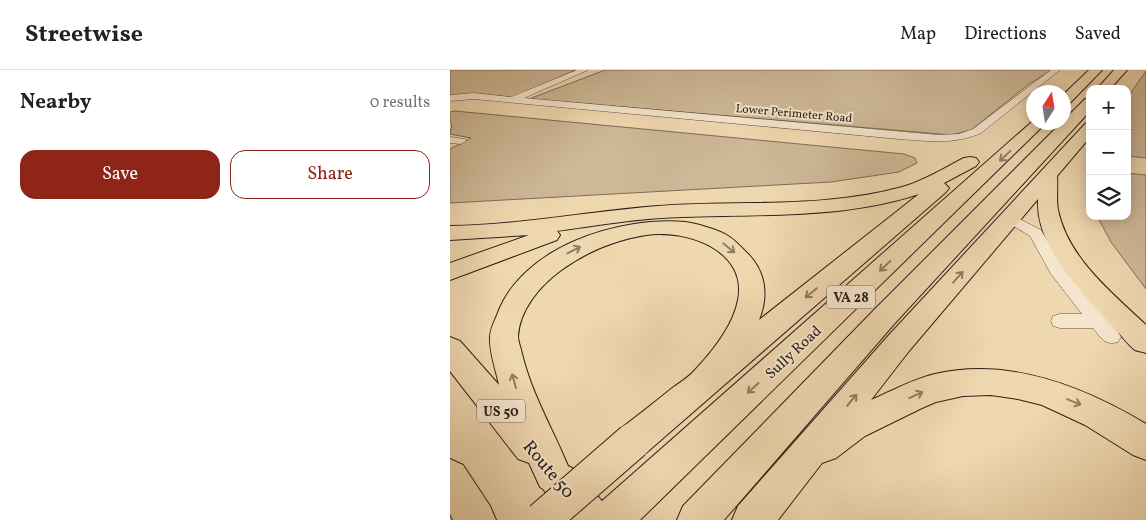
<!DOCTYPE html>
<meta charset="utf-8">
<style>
body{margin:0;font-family:Vollkorn,serif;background:#f6f6f6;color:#222}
.controls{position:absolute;right:15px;top:15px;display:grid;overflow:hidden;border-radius:10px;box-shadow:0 2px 12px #0003}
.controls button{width:45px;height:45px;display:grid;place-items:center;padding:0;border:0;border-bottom:1px solid #e0e0e0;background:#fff;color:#222;font:25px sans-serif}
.compass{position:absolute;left:576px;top:15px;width:45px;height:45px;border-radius:50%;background:#fff;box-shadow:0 2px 12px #0003;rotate:12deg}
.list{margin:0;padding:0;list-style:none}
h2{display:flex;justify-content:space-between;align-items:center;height:65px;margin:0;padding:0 20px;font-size:21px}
h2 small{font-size:16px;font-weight:400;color:#767676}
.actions{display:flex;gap:10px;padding:15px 20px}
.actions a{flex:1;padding:11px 0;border:1px solid #8f2418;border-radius:15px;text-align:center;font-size:18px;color:#8f2418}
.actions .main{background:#8f2418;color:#fff}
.icon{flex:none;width:28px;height:28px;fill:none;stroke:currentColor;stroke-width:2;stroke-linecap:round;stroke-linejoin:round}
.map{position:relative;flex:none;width:696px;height:450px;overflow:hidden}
header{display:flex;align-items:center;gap:30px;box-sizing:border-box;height:70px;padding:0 25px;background:#fff;border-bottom:1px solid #e0e0e0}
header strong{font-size:24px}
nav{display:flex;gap:28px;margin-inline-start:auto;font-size:18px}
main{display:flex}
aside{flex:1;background:#fff}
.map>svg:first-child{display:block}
.green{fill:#ceb897;stroke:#7d6c59}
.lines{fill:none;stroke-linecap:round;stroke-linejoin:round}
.minor-casing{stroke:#5d4e40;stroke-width:1}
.highway-casing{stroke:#2c201b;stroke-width:2}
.minor{fill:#f5e5cc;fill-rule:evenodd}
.highway{fill:#efd7b0;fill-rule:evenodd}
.highway-bridge-casing{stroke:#2c201b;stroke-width:38;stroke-linecap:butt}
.highway-bridge{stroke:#efd7b0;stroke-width:36}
.oneway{stroke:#8e7c66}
.labels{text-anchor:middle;stroke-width:4;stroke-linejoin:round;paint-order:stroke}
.far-street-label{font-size:12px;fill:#2c201b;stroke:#f5e5cc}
.shield{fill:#f5e5cc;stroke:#685b50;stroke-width:1}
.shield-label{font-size:14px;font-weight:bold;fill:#2c201b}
.street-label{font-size:15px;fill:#2c201b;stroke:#f5e5cc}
.near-street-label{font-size:18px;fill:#2c201b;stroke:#f5e5cc}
</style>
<header>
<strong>Streetwise</strong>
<nav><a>Map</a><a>Directions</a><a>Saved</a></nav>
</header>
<main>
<aside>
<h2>Nearby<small>0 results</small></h2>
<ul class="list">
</ul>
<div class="actions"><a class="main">Save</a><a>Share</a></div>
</aside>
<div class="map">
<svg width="696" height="450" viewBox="0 0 696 450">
<rect width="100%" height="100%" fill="#efd7b0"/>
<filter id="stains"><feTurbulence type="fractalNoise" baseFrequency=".004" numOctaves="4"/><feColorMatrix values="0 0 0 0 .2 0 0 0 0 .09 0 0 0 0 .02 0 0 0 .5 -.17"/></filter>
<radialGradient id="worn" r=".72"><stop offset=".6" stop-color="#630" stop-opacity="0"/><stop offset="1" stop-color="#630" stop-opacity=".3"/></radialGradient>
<!-- green -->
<path class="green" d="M0,0H126L65,28L0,26Z
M155,0H602L579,14L521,60L502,65L79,29Z
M696,1V88L677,86V28Z
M5,41L454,84L465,88L467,93L449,102L381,112L0,133V79L21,68L0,64L2,54L0,53V42Z
M677,103L696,105V219L661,172L647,146H677Z"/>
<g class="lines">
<!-- minor casing -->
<g class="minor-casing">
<path id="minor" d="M127,0H138L74,28L489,65L509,64L523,59L601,0H610L531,63C504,75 477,71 449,69L24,29L0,31V25L24,23L61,27Z
M0,67L15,69L16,71L11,74L0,73Z
M560,144L591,160L613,197L668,262L671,267L668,272C655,276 651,268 643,258H610L603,256L601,251L603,246L610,244H632L601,204L580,166L555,151L553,148L555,145Z"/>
</g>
<!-- highway casing -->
<g class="highway-casing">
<path id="highway" d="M639,0H652L619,34L614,35V24Z
M664,0H677L660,19H647Z
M640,28V41L445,253L274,450H227L233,436L425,239L635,29Z
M584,50V52H597L190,450H116L93,419L90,417L79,393L68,389L0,301V267L10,271L49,315C46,300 39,282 40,267C40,260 44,252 47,245C71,177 169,146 235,152C245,153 270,160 278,166C285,170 290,176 295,181C316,200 319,225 309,250L469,124C393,149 311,144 232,147C190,148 149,155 107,161L110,165L107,170L0,210V193L79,165L0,170V156C66,155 130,143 196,137C281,129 369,140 452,117C474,111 494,98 514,88L520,87L526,88L529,92L526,96L494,113L499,118L496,122L196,383L183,388L170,383L165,371L170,359C187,346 204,333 221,319C229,313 238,308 245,300C262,282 283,256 288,230C298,180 236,159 196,165C164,170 136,182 110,201C90,216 70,239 68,266C68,272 71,278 72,284C83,327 102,357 118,396L122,398L152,431Z
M640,52V67L607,106C608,117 606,129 608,140C618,188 662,223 696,255V283C693,282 688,281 685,280C678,275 672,266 666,260C642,235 617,208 600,177C592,162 587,146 588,129L459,281L421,330C442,321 463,309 485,304C559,287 633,316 696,354V390L683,385L635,355L592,335L568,329L541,325L513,326L486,332L472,338L415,366L386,388L372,393L328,450H282L288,436L439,265L635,54Z
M0,389L13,395L40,436L46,450H3L0,444Z"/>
</g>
<!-- minor -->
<use href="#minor" class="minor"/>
<!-- highway -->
<use href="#highway" class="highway"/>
<!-- highway-bridge casing -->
<g class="highway-bridge-casing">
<path id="highway-bridge" d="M92,450L183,371"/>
</g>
<!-- highway-bridge -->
<use href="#highway-bridge" class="highway-bridge"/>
</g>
<!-- one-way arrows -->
<defs><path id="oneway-shaft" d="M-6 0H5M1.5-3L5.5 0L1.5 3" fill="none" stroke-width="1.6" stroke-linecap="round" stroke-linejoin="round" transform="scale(1.25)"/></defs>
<g class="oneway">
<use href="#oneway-shaft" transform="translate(555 86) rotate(137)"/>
<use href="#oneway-shaft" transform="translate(279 178) rotate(39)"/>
<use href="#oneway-shaft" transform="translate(124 180) rotate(-27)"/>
<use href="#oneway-shaft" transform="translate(435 196) rotate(137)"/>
<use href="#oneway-shaft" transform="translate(508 207) rotate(-48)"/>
<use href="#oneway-shaft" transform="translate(361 223) rotate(141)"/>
<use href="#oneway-shaft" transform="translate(64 311) rotate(-106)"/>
<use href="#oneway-shaft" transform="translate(303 318) rotate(138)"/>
<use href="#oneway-shaft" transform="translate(466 325) rotate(-24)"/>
<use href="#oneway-shaft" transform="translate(402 330) rotate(-50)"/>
<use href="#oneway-shaft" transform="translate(624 332) rotate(22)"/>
</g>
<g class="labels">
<!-- far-street labels -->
<g class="far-street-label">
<text transform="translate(344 43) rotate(5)" y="4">Lower Perimeter Road</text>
</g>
<!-- shield labels -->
<g class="shield">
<rect x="377" y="215.5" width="48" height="23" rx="4"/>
<rect x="27" y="329.5" width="48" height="23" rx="4"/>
</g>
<g class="shield-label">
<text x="401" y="232">VA 28</text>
<text x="51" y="346">US 50</text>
</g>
<!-- street labels -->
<g class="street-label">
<text transform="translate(343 282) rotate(-43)" y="5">Sully Road</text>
</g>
<!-- near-street labels -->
<g class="near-street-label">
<text transform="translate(99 399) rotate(50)" y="6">Route 50</text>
</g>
</g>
<rect width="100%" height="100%" filter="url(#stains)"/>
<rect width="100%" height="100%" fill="url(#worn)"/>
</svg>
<div class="controls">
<button>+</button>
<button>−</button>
<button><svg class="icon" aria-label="layers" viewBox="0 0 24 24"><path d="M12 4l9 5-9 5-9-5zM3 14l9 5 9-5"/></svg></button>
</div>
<svg class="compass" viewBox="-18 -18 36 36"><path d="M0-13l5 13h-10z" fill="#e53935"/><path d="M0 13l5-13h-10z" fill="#767676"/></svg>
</div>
</main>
